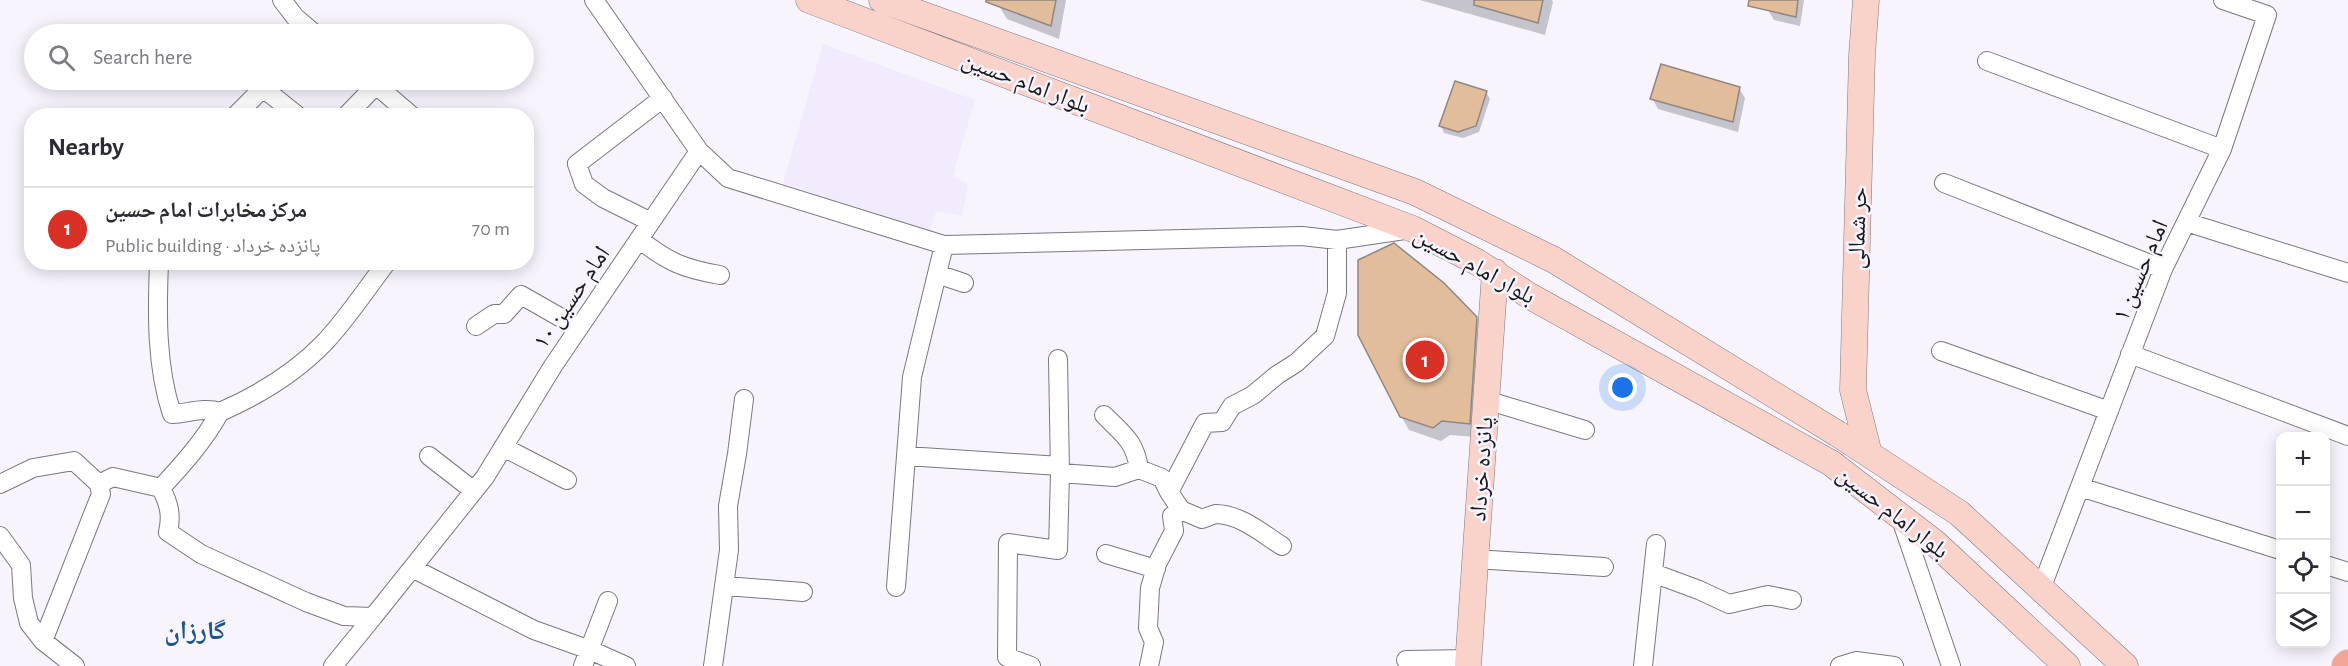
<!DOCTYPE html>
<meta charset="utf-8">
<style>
body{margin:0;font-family:"Alegreya Sans","Noto Naskh Arabic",sans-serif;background:#f2f2f3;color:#2b2b33}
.controls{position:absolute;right:18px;bottom:18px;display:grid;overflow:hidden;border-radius:12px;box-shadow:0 3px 15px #0003}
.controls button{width:54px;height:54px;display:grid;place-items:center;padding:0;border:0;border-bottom:2px solid #e1e1e2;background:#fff;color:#2b2b33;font:30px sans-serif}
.you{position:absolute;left:1623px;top:388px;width:21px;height:21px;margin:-15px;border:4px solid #fff;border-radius:50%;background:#1a73e8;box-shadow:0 0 0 9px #1a73e833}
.badge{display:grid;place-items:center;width:39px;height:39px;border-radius:50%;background:#d93025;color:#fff;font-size:20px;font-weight:700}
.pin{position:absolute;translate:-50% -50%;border:3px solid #fff;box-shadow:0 2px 6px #0006}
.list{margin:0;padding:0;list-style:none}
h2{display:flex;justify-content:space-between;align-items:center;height:78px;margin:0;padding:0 24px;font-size:26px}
h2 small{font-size:20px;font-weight:400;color:#7c7c81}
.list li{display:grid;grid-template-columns:39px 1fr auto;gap:18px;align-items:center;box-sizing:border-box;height:84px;padding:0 24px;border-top:2px solid #e1e1e2}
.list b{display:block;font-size:22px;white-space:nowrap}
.list p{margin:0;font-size:20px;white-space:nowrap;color:#7c7c81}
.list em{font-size:20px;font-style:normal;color:#7c7c81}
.icon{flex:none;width:33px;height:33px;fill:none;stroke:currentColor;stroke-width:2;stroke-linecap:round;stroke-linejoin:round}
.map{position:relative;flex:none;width:2348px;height:666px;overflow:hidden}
.search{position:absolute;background:#fff;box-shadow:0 3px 15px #0003;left:24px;top:24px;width:510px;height:66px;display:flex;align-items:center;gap:15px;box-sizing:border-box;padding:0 21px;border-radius:33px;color:#7c7c81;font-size:22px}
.panel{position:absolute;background:#fff;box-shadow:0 3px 15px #0003;left:24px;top:108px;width:510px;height:162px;border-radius:24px}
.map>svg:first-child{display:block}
.built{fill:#f1ebfd}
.shadow{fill:#0003}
.building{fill:#e2bd9c;stroke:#8f8780;stroke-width:1.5}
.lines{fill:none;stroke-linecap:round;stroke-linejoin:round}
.street-casing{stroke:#7a7780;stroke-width:20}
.secondary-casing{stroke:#7a7780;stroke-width:27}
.primary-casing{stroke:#d6d6d6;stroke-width:30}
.street{stroke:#fff;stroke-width:18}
.secondary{stroke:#f9d2ca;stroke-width:26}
.primary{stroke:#f4a495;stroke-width:28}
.labels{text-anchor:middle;stroke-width:5;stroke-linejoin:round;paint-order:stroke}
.street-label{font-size:24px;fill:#1a191c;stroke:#f7f4fe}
.neighbourhood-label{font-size:26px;font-weight:bold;fill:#1c5587;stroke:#f7f4fe}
</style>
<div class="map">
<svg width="2348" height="666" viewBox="0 0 2348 666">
<rect width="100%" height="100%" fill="#f7f4fe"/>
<!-- built -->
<path class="built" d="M823,44L975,100L953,175L968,186L962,216L936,211L929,234L783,183Z"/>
<!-- shadow -->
<path class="shadow" d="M1001,0H1066L1059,39L1007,19L999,6Z
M1420,0H1552L1553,2L1545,35Z
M1770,0H1804L1800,26L1774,20L1768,10Z
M1739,88L1745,98L1738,132L1658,109L1652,98Z
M1486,92L1490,99L1479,132L1463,138L1444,133L1441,126Z
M1476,318L1484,332L1477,437L1450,435L1441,441L1409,430L1401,416Z"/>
<!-- building -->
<path class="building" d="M986,0H1056L1051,26L986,2Z
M1474,0H1543L1538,23L1474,5Z
M1749,0H1798L1796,17L1748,6Z
M1661,64L1740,87L1733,122L1650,99Z
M1455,81L1487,91L1476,126L1458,132L1439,126Z
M1394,243L1444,283L1477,317L1470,424L1442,421L1433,428L1400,417L1358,335V260Z"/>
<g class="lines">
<!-- street casing -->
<g class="street-casing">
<path id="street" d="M282,0L295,17L315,34
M1987,61L2222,149
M376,85L412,116
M235,116L263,88L298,116
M346,116L376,85L369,80
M699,151L728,178L944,245L1302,236L1337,240L1411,229
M1944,183L2163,269
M651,222L603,198L584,184L577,164L663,98
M2186,222L2348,273
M639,239C668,262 684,269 720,275
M937,274L964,283
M476,326L494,314H504L521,295L579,328
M1941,351L2109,411
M2130,354L2348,436
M1058,359L1060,473
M1486,400L1585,430
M220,412C259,395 294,374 324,343C346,320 367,288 387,262
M1104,415C1123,434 1135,441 1139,469
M503,447L567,480
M429,456L474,491
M906,456L912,377L944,245
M0,484L33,468L74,461L99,484L113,477L161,488C183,464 204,441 220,412C204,407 189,413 172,414C156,366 157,313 159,262
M2080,487L2280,550
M161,488C169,504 172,515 168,532L201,554L306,602L344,616L373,617L333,666
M1900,516L1951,666
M0,536L21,565L23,598L29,623L43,641L75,666
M1282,546C1263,534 1240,514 1216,514C1212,515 1207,517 1202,519L1181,510L1169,492L1205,423L1222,422L1232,406L1253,395L1277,375L1296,363L1325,336L1337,293V240
M1106,554L1156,569
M1475,559L1604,567
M2326,565L2348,572
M412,568L534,630L590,650L626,666
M1653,573L1699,590L1729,604L1768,595L1792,600
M726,586L803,592
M896,587L906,456L1060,466
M2041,589L2163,269L2222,149L2267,15L2223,0
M373,617L485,477L553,366L699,151L594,0
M43,641L101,494L99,484
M1406,660L1469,659
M583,666L608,601
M713,666L729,550L728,506L737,454L744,399
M1031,666L1007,657L1008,543L1058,550L1060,473L1115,477L1139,469L1162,478L1169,492
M1149,666L1154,642L1148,628L1150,588L1157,564L1174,531L1172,516L1181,510
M1643,666L1656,544
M1840,666L1856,661L1894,666"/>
</g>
<!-- secondary casing -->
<g class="secondary-casing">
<path id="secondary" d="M809,0L1413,229L1477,262L1528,295L1831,463L1935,543L2067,666
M882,0L1415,192L1554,260L1838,434L1959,513L2125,666
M1866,0L1862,55L1853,390L1869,454
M1468,666L1495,272"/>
</g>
<!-- primary casing -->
<g class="primary-casing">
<path id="primary" d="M2346,666L2348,664"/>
</g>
<!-- street -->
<use href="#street" class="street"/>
<!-- secondary -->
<use href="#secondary" class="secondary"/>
<!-- primary -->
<use href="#primary" class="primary"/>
</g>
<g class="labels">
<!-- street labels -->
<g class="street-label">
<text transform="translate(1026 82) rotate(21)" y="8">بلوار امام حسین</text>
<text transform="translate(1857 228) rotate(-88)" y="8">حر شمالی</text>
<text transform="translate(1475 265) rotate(29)" y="8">بلوار امام حسین</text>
<text transform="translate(2140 270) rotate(-67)" y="8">امام حسین ۱</text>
<text transform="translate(571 297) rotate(-56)" y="8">امام حسین ۱۰</text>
<text transform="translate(1481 469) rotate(-86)" y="8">پانزده خرداد</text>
<text transform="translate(1893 512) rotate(38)" y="8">بلوار امام حسین</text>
</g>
<!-- neighbourhood labels -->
<g class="neighbourhood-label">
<text x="195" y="639">گارزان</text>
</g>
</g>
</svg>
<div class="controls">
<button>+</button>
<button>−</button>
<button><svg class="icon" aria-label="locate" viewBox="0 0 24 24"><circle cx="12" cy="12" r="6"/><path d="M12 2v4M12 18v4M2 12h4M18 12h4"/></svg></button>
<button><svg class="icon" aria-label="layers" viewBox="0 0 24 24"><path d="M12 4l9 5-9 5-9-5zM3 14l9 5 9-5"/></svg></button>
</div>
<div class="you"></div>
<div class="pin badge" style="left:1425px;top:360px">1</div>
<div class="search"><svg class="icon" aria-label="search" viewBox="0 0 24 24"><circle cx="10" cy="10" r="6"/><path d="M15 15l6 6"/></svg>Search here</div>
<section class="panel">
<h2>Nearby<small></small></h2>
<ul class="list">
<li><span class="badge">1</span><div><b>مرکز مخابرات امام حسین</b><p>Public building · پانزده خرداد</p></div><em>70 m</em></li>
</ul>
</section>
</div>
